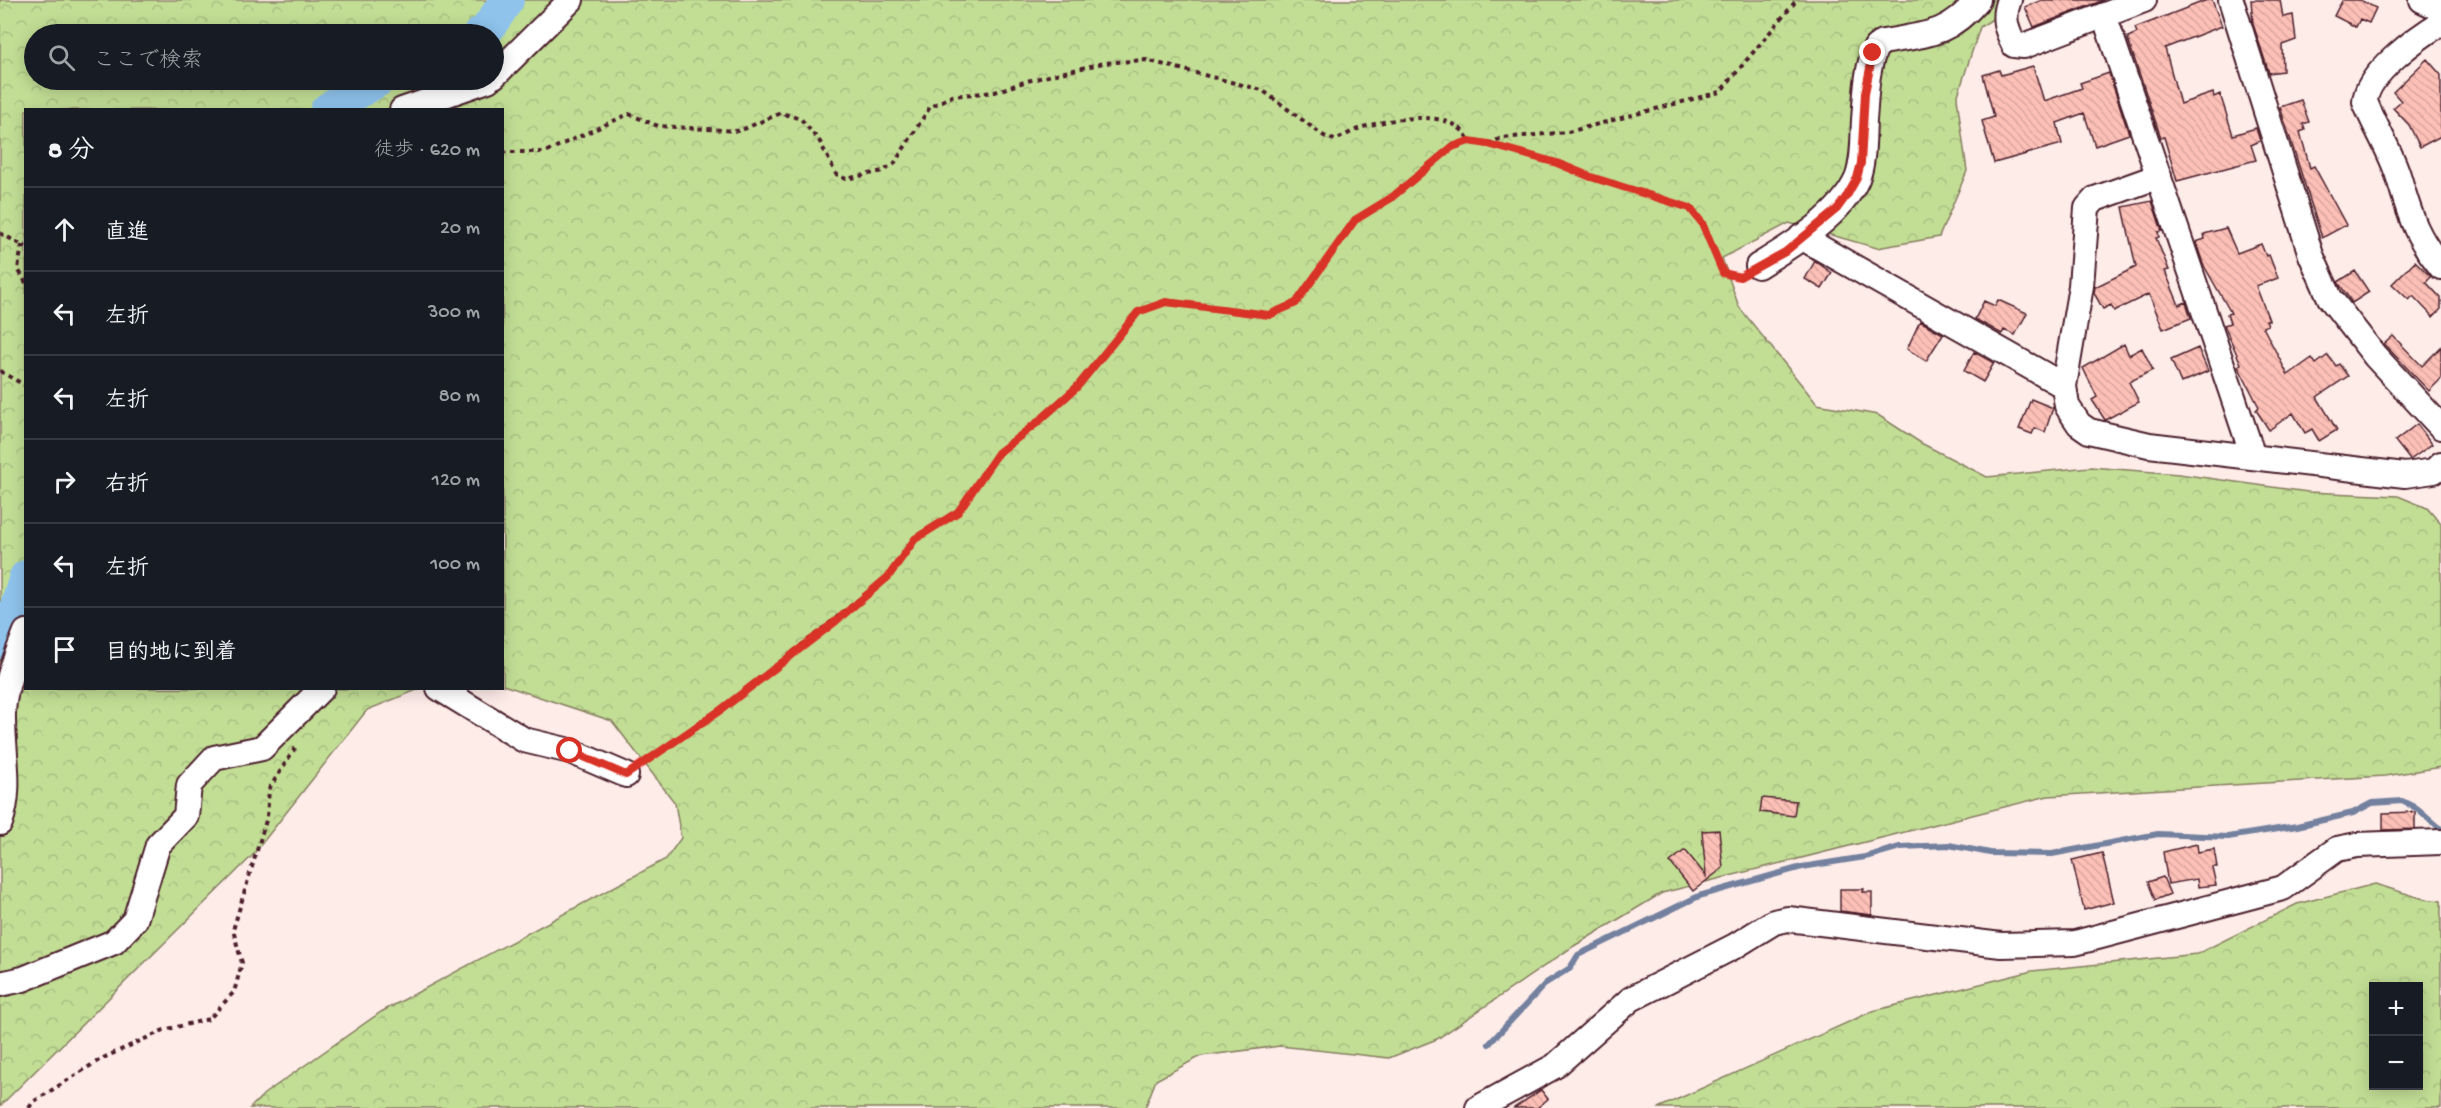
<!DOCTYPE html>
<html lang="ja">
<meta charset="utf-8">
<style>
body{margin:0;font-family:"Gochi Hand","Klee One",sans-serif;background:#20242c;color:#f1f3f6}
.controls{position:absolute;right:18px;bottom:18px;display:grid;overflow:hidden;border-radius:0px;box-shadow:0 3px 15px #0003}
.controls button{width:54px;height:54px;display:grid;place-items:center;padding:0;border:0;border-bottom:2px solid #363941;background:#171b24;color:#f1f3f6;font:30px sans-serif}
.stop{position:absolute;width:18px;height:18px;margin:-14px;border:4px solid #d93025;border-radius:50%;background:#fff}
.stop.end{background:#d93025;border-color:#fff;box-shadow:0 2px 6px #0008}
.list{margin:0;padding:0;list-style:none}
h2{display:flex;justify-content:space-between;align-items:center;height:78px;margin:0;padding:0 24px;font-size:26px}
h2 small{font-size:20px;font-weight:400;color:#9ea1a6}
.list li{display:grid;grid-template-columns:39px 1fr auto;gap:18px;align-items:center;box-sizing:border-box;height:84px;padding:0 24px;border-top:2px solid #363941}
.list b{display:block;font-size:22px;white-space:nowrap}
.list em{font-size:20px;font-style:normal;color:#9ea1a6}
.icon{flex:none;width:33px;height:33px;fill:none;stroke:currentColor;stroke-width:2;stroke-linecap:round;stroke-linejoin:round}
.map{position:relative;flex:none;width:2441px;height:1108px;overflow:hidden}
.search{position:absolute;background:#171b24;box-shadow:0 3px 15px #0003;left:24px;top:24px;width:480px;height:66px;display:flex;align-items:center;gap:15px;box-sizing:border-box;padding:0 21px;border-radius:33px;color:#9ea1a6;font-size:22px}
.panel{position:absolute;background:#171b24;box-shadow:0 3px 15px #0003;left:24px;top:108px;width:480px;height:582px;border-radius:0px}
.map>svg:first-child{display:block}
.forest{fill:url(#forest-crowns);stroke:#867e60;stroke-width:1.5;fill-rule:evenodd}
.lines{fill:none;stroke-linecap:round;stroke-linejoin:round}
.stream{stroke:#73819f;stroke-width:6}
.river{stroke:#8fc3ec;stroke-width:34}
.building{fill:url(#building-back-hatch);stroke:#4a1f2b;stroke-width:1.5}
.minor-casing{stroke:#4a1f2b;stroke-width:28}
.path{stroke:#4a1f2b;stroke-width:4;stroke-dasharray:4.5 4.5;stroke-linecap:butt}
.minor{stroke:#fff;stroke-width:24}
.route{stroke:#d93025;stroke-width:8}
</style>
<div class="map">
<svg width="2441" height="1108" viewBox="0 0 2441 1108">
<defs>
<pattern id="forest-crowns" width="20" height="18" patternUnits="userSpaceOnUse" patternTransform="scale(1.5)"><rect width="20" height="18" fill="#c2de95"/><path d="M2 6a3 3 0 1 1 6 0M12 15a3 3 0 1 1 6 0" fill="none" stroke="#a8be81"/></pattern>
<pattern id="building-back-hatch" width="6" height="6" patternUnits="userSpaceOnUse" patternTransform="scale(1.5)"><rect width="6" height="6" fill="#fcc0b7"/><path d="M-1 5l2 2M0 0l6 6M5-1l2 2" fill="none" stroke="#daa59e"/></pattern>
</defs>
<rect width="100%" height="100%" fill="#feece9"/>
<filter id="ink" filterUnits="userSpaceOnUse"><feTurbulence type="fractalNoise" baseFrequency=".0167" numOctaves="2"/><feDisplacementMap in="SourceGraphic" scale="12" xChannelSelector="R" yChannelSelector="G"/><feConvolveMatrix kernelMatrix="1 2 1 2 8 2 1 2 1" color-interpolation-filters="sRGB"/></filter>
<g filter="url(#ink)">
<!-- forest -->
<path class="forest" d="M0,0H2022L1980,27L1957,98L1967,171L1939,237L1877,248L1789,223L1722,258L1739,307L1817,404L1878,415L1921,443L1987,477L2090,467L2179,474L2308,492L2398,496L2427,508L2441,524V767L2385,776L2048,796L1662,893L1574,946L1437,1039L1389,1058L1280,1046L1201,1056L1156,1080L1145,1108H250L264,1094L381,1012L666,859L681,838L675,803L612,721L503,685L502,110H26V688L419,689L367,710L252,856L0,1106ZM34,34H494V80H34Z
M2375,884L2424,899L2441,901V1108H1658L1873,1011L2032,971L2197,954L2297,904ZM2374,986H2418V1086H2374Z"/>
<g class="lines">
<!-- stream -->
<path class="stream" d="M1489,1044L1546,983L1570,968L1578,955L1699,896L1802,867L1865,857L1900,847L1949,845L1990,853L2052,854L2158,834L2228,837L2297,826L2353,813L2372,803L2402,801L2418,809L2441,829"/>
<!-- river -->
<path class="river" d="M480,34L486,31L507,0
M327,110L378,80
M0,642L10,628L26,577"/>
</g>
<!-- building -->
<path class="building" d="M2042,0H2104L2034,27L2025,7Z
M2207,0H2212L2222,26L2165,48L2180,104L2213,93L2214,97L2220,94L2233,135L2256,128L2260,141L2251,145L2256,160L2177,181L2164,137L2161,138L2128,40V37L2137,33L2135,28Z
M2251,0H2280L2283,17L2293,15L2296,40L2282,45L2283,71L2269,73L2253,24Z
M2342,0H2360L2376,8L2369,23L2360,19L2356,27L2334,16Z
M2427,59L2441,75V136L2420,147L2409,125L2393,108L2401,101L2393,92Z
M2033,66L2044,101L2082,88L2080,83L2109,73L2129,134L2095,146L2084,113L2057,123L2062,144L1994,163L1982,121L1994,117L1983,75L1999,70L2001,75Z
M2301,100L2309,122L2303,124L2305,130L2300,132L2310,168L2314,166L2346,225L2322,238L2280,107Z
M2152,201L2162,231L2158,232L2159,237L2156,238L2169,270L2165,271L2179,305L2186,302L2191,318L2163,329L2149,294L2114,311L2111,305L2103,309L2094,293L2095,287L2136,267L2123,207Z
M2226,228L2237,253L2261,244L2266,256L2269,255L2278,278L2256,286L2269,320H2266L2268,325L2263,327L2288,375L2312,358L2316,364L2328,355L2336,366L2339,364L2348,376L2317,397L2337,430L2319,441L2312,429L2305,433L2293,413L2269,430L2256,410L2259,407L2238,366L2241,364L2224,325L2230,323L2227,314L2231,313L2203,264L2196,242L2205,239L2204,234Z
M1815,261L1832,273L1822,289L1805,279Z
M2415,261L2431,277L2426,282L2441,298V309L2433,317L2413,296L2409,300L2392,284Z
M2355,271L2369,292L2352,303L2338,282Z
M1998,300L2027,313L2015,335L2004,330L2002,334L1975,319L1984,301L1995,306Z
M1920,321L1943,334L1926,361L1907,349Z
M2393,336L2422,366L2441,347V379L2429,391L2384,344Z
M2124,344L2129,355L2142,348L2153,370L2129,382L2139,402L2105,420L2092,400L2097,397L2083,368Z
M2198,348L2208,371L2181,383L2171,360Z
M1974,352L1994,363L1983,382L1964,371Z
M2031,399L2053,408L2045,432L2035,428L2032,434L2019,429Z
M2417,424L2432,444L2410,460L2395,441Z
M1762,798L1796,801L1794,816L1760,812Z
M2415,812V829L2383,830V813Z
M1719,830L1723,868L1693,891L1670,862L1685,850L1706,876L1702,831Z
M2197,844L2198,852L2214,849L2217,867H2212L2216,885L2198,887L2197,879L2168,884L2163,852Z
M2102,853L2114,902L2084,910L2072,860Z
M2163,877L2170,894L2155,900L2148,882Z
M1840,889H1864L1863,892H1872V915L1840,911Z
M1541,1090L1548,1099L1537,1108H1514Z"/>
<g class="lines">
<!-- minor casing -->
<g class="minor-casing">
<path id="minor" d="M2009,0C2002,17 2006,29 2014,45L2024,46L2144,0
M2231,0L2311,255L2330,298L2375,356L2441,427
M2422,0L2441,9
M2104,15L2253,456
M2441,23C2418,37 2366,74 2365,102C2375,127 2390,150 2398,175C2410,214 2414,234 2441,267
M494,76L571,0
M402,110L488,80
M2159,176L2095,199L2087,208L2081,286L2064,386L2067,406L2079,424L2089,431L2149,445L2405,475L2434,471L2441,464
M1801,237L2064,386
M1758,266C1792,245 1840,217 1857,179C1864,161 1863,138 1864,120C1866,96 1866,69 1876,47L1883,42C1927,34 1947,36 1978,0
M439,688L524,740L570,751L626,775
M0,823C13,787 2,750 3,713C4,686 16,657 26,632
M0,984L23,979L114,942L135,920L158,845L186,816L189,785L214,758L262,748L322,688
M1478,1108L1555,1066L1631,999L1735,946L1774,922L1788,919L2001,945L2075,943L2283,888L2337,849L2357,845L2441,842"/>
</g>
<!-- path -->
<path class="path" d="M1488,144L1502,138L1568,132L1720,92L1796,1
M502,152H545L629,114L658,126L739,131L781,113L801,119L820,142L836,174L846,179L883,171L894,164L930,107L952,96L995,92L1027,81L1103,63L1146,60L1262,90L1324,136L1335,140C1346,135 1358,128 1370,125C1398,118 1456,108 1469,141
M0,233L26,247
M22,245L18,269L26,283
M0,371L26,386
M641,764L722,709L888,577L915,539L958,511L998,453L1038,422L1077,387L1138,312L1166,302L1269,315L1296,303L1355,220L1391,198L1452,146L1469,141L1488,144L1557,163L1591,177L1690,208L1702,223L1723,273L1740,276
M29,1108L33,1102L101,1059L164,1030L209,1019L234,992L242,963L233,930L267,817L269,789L295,748"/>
<!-- minor -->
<use href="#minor" class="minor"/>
</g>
</g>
<g class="lines" filter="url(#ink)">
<!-- route -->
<path class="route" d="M570,751L626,775L722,709L836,621L888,577L915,539L958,512L998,453L1038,422L1077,387L1138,312L1166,302L1269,315L1296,303L1355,220L1391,198L1452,147L1469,141L1488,144L1557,163L1591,177L1690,208L1702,223L1723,273L1740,277L1785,252L1837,209L1848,194L1857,178L1861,163L1865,93L1873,53"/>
</g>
</svg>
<div class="controls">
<button>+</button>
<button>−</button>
</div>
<div class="stop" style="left:570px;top:751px"></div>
<div class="stop end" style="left:1873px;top:53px"></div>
<div class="search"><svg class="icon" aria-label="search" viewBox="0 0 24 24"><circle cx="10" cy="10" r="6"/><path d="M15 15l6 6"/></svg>ここで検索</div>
<section class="panel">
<h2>8 分<small>徒歩 · 620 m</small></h2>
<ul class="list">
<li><svg class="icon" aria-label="ahead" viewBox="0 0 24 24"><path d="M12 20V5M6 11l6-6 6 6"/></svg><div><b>直進</b></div><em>20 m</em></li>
<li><svg class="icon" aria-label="left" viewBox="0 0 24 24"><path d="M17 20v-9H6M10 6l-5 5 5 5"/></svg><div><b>左折</b></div><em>300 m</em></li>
<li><svg class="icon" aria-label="left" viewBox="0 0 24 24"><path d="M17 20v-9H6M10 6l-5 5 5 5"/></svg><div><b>左折</b></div><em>80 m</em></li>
<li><svg class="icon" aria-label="right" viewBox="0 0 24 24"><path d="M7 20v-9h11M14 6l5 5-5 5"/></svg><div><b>右折</b></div><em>120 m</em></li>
<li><svg class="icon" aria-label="left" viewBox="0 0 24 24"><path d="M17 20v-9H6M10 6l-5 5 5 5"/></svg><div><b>左折</b></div><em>100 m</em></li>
<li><svg class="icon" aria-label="arrive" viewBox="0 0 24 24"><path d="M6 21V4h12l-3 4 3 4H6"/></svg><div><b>目的地に到着</b></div></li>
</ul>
</section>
</div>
